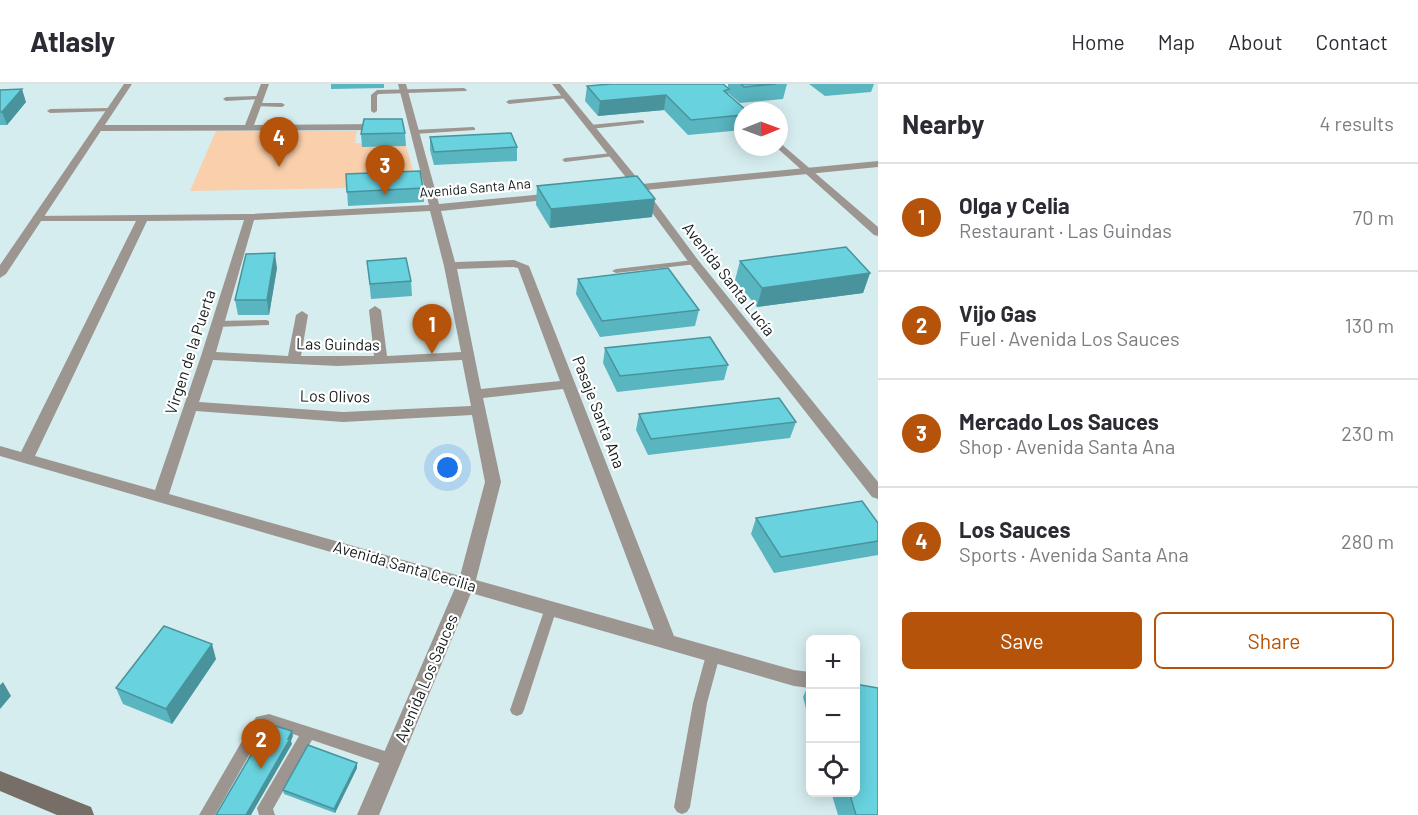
<!DOCTYPE html>
<meta charset="utf-8">
<style>
body{margin:0;font-family:Barlow,sans-serif;background:#f2f2f3;color:#2b2b33}
.controls{position:absolute;right:18px;bottom:18px;display:grid;overflow:hidden;border-radius:9px;box-shadow:0 3px 15px #0003}
.controls button{width:54px;height:54px;display:grid;place-items:center;padding:0;border:0;border-bottom:2px solid #e1e1e2;background:#fff;color:#2b2b33;font:30px sans-serif}
.compass{position:absolute;left:734px;top:18px;width:54px;height:54px;border-radius:50%;background:#fff;box-shadow:0 3px 15px #0003;rotate:89deg}
.you{position:absolute;left:448px;top:384px;width:21px;height:21px;margin:-15px;border:4px solid #fff;border-radius:50%;background:#1a73e8;box-shadow:0 0 0 9px #1a73e833}
.badge{display:grid;place-items:center;width:39px;height:39px;border-radius:50%;background:#b45309;color:#fff;font-size:20px;font-weight:700}
.pin{position:absolute;translate:-50% -50px;filter:drop-shadow(0 2px 3px #0008)}
.pin::after{content:'';position:absolute;top:32px;width:21px;height:18px;background:inherit;clip-path:polygon(0 0,100% 0,50% 100%)}
.list{margin:0;padding:0;list-style:none}
h2{display:flex;justify-content:space-between;align-items:center;height:78px;margin:0;padding:0 24px;font-size:26px}
h2 small{font-size:20px;font-weight:400;color:#7c7c81}
.list li{display:grid;grid-template-columns:39px 1fr auto;gap:18px;align-items:center;box-sizing:border-box;height:108px;padding:0 24px;border-top:2px solid #e1e1e2}
.list b{display:block;font-size:22px;white-space:nowrap}
.list p{margin:0;font-size:20px;white-space:nowrap;color:#7c7c81}
.list em{font-size:20px;font-style:normal;color:#7c7c81}
.actions{display:flex;gap:12px;padding:18px 24px}
.actions a{flex:1;padding:14px 0;border:2px solid #b45309;border-radius:9px;text-align:center;font-size:21px;color:#b45309}
.actions .main{background:#b45309;color:#fff}
.icon{flex:none;width:33px;height:33px;fill:none;stroke:currentColor;stroke-width:2;stroke-linecap:round;stroke-linejoin:round}
.map{position:relative;flex:none;width:878px;height:731px;overflow:hidden}
header{display:flex;align-items:center;gap:36px;box-sizing:border-box;height:84px;padding:0 30px;background:#fff;border-bottom:2px solid #e1e1e2}
header strong{font-size:28px}
nav{display:flex;gap:33px;margin-inline-start:auto;font-size:21px}
main{display:flex}
aside{flex:1;background:#fff}
.map>svg:first-child{display:block}
.green{fill:#f9cfac}
.lines{fill:none;stroke-linecap:round;stroke-linejoin:round}
.service{fill:#9c9590;fill-rule:evenodd}
.minor{fill:#9c9590;fill-rule:evenodd}
.tertiary{fill:#9c9590;fill-rule:evenodd}
.secondary{fill:#776e67;fill-rule:evenodd}
.wall{fill:#59b5c0}
.shaded-wall{fill:#49939c}
.building{fill:#68d2df;stroke:#49939c;stroke-width:1.5}
.labels{text-anchor:middle;stroke-width:4.5;stroke-linejoin:round;paint-order:stroke}
.far-street-label{font-size:14px;fill:#131b1c;stroke:#fff}
.street-label{font-size:16px;fill:#131b1c;stroke:#fff}
</style>
<header>
<strong>Atlasly</strong>
<nav><a>Home</a><a>Map</a><a>About</a><a>Contact</a></nav>
</header>
<main>
<div class="map">
<svg width="878" height="731" viewBox="0 0 878 731">
<rect width="100%" height="100%" fill="#d6edef"/>
<!-- green -->
<path class="green" d="M216,47H357L355,59L406,62L414,89L353,104L190,107Z"/>
<g class="lines">
<!-- service -->
<path class="service" d="M464,4L467,6L466,7L379,10L377,11V27L374,29L371,27V11L377,6Z
M566,11L569,13L568,14L509,20L506,18L509,16Z
M259,12L262,14L261,15L226,17L223,15L226,13Z
M257,19H282L285,21L282,23L255,22V20Z
M111,24L113,25V27L50,29L47,27L50,25Z
M642,36L644,37V39L590,45L587,43L590,41Z
M473,43L475,44V46L414,50L411,48L414,46Z
M612,69L614,70V72L565,78L562,76L565,74Z
M694,176L698,178L697,180L616,189L612,187L616,185Z
M266,236L269,237V241L216,243L212,240L216,237Z
M551,519L555,520L557,524L524,626L522,630L517,632L512,630L510,626L545,524L547,520Z
M713,565L718,567L720,571L707,619L690,723L687,728L682,730L677,728L674,723L693,619L706,571L708,567Z
M269,630L391,669L396,671L398,676L396,681L391,683L312,656L273,725L275,731H259L257,724L260,719L299,652L269,642L265,643L215,731H199L256,633Z"/>
<!-- minor -->
<path class="minor" d="M261,0H269L254,41L382,40L387,43L382,46L99,47L94,44L99,41H245Z
M398,0H406L439,120L555,109L560,112L555,115L441,127L455,178L514,176L529,182L674,552L794,586L810,588V604L794,602L471,509L379,731H357L455,504L0,372V362L21,368L136,137H37L33,136V132L250,130L429,121ZM430,127L444,182L461,268L387,272L381,226L375,222L369,226L374,272H301L308,231L302,227L296,231L288,272L216,268L254,136ZM244,136L201,272L155,406L35,372L147,137ZM513,183L518,184L560,297L481,305L457,185ZM213,276L338,282L462,276L471,322L343,328L199,318ZM563,305L654,546L476,496L501,398L483,314ZM196,327L343,338L472,331L485,398L460,492L169,410Z
M552,0H560L642,100L878,77V83L646,106L698,176L878,398V415L872,413L690,180L636,107H623V103L632,101Z"/>
<!-- tertiary -->
<path class="tertiary" d="M124,0H132L6,190L0,194V181Z
M779,58L878,143V152L874,151L776,63H779Z"/>
<!-- secondary -->
<path class="secondary" d="M0,687L91,723L94,731H57L0,707Z"/>
</g>
<!-- wall -->
<path class="wall" d="M331,0H384V4L331,5Z
M728,0H787L783,15L740,19L728,9V10L743,27V46L688,51L664,26L598,32L585,17L587,2L728,4Z
M809,0H874L871,8L825,12Z
M0,6L26,18L7,41H0Z
M405,49L406,62L362,63L361,50Z
M430,53L517,63V77L434,81L430,66Z
M346,90L423,104L424,118L348,122Z
M537,102L652,133L550,144L536,121Z
M367,177L411,197L412,212L371,215Z
M740,177L870,189L863,209L757,223L735,196Z
M277,184L269,231H238L235,216Z
M578,195L699,226L695,242L600,253L576,210Z
M605,264L728,281L724,296L617,308L603,279Z
M639,330L796,338L790,354L648,371L636,346Z
M756,434L878,439V471L774,489L751,450Z
M216,575L172,640L123,620L116,604Z
M810,598V640L803,613Z
M357,679V684L335,729L284,710L283,706Z
M831,708H855L878,731H838Z"/>
<!-- shaded-wall -->
<path class="shaded-wall" d="M22,5L26,18L7,41L2,28Z
M666,11L664,26L598,32L600,17Z
M655,115L652,133L550,144L551,125Z
M275,169L277,184L269,231L267,216Z
M870,189L863,209L757,223L762,204Z
M212,560L216,575L172,640L166,625Z
M3,598L11,612L0,625V601Z
M292,647L293,652L291,657L292,660L251,731H246Z
M357,679V684L335,729L334,725Z"/>
<!-- building -->
<path class="building" d="M611,0H723L729,5L724,7L747,27H743V31L691,36L666,11L600,17L587,2Z
M741,0H776L744,3Z
M22,5L2,28H0V6Z
M364,35H402L405,49L361,50Z
M511,49L517,63L434,68L430,53Z
M420,87L423,104L347,108L346,90Z
M637,92L655,115L551,125L537,102Z
M846,163L870,189L762,204L740,177Z
M275,169L267,216H235L246,170Z
M406,174L411,197L370,200L367,177Z
M668,184L699,226L602,237L578,195Z
M710,253L728,281L620,292L605,264Z
M779,314L796,338L651,355L639,330Z
M862,417L878,439V457L781,473L756,434Z
M164,542L212,560L166,625L116,604Z
M855,600L878,604V731H856L849,708H855Z
M269,640L292,647L288,655H290L246,731H216Z
M308,661L357,679L334,725L283,706Z"/>
<g class="labels">
<!-- far-street labels -->
<g class="far-street-label">
<text transform="translate(475 104) rotate(-5)" y="5">Avenida Santa Ana</text>
</g>
<!-- street labels -->
<g class="street-label">
<text transform="translate(729 195) rotate(52)" y="6">Avenida Santa Lucía</text>
<text transform="translate(338 260) rotate(1)" y="6">Las Guindas</text>
<text transform="translate(190 268) rotate(-72)" y="6">Virgen de la Puerta</text>
<text transform="translate(335 312) rotate(1)" y="6">Los Olivos</text>
<text transform="translate(599 328) rotate(69)" y="6">Pasaje Santa Ana</text>
<text transform="translate(405 482) rotate(16)" y="6">Avenida Santa Cecilia</text>
<text transform="translate(426 594) rotate(-67)" y="6">Avenida Los Sauces</text>
</g>
</g>
</svg>
<div class="controls">
<button>+</button>
<button>−</button>
<button><svg class="icon" aria-label="locate" viewBox="0 0 24 24"><circle cx="12" cy="12" r="6"/><path d="M12 2v4M12 18v4M2 12h4M18 12h4"/></svg></button>
</div>
<svg class="compass" viewBox="-18 -18 36 36"><path d="M0-13l5 13h-10z" fill="#e53935"/><path d="M0 13l5-13h-10z" fill="#7c7c81"/></svg>
<div class="you"></div>
<div class="pin badge" style="left:432px;top:270px">1</div>
<div class="pin badge" style="left:261px;top:685px">2</div>
<div class="pin badge" style="left:385px;top:111px">3</div>
<div class="pin badge" style="left:279px;top:83px">4</div>
</div>
<aside>
<h2>Nearby<small>4 results</small></h2>
<ul class="list">
<li><span class="badge">1</span><div><b>Olga y Celia</b><p>Restaurant · Las Guindas</p></div><em>70 m</em></li>
<li><span class="badge">2</span><div><b>Vijo Gas</b><p>Fuel · Avenida Los Sauces</p></div><em>130 m</em></li>
<li><span class="badge">3</span><div><b>Mercado Los Sauces</b><p>Shop · Avenida Santa Ana</p></div><em>230 m</em></li>
<li><span class="badge">4</span><div><b>Los Sauces</b><p>Sports · Avenida Santa Ana</p></div><em>280 m</em></li>
</ul>
<div class="actions"><a class="main">Save</a><a>Share</a></div>
</aside>
</main>
